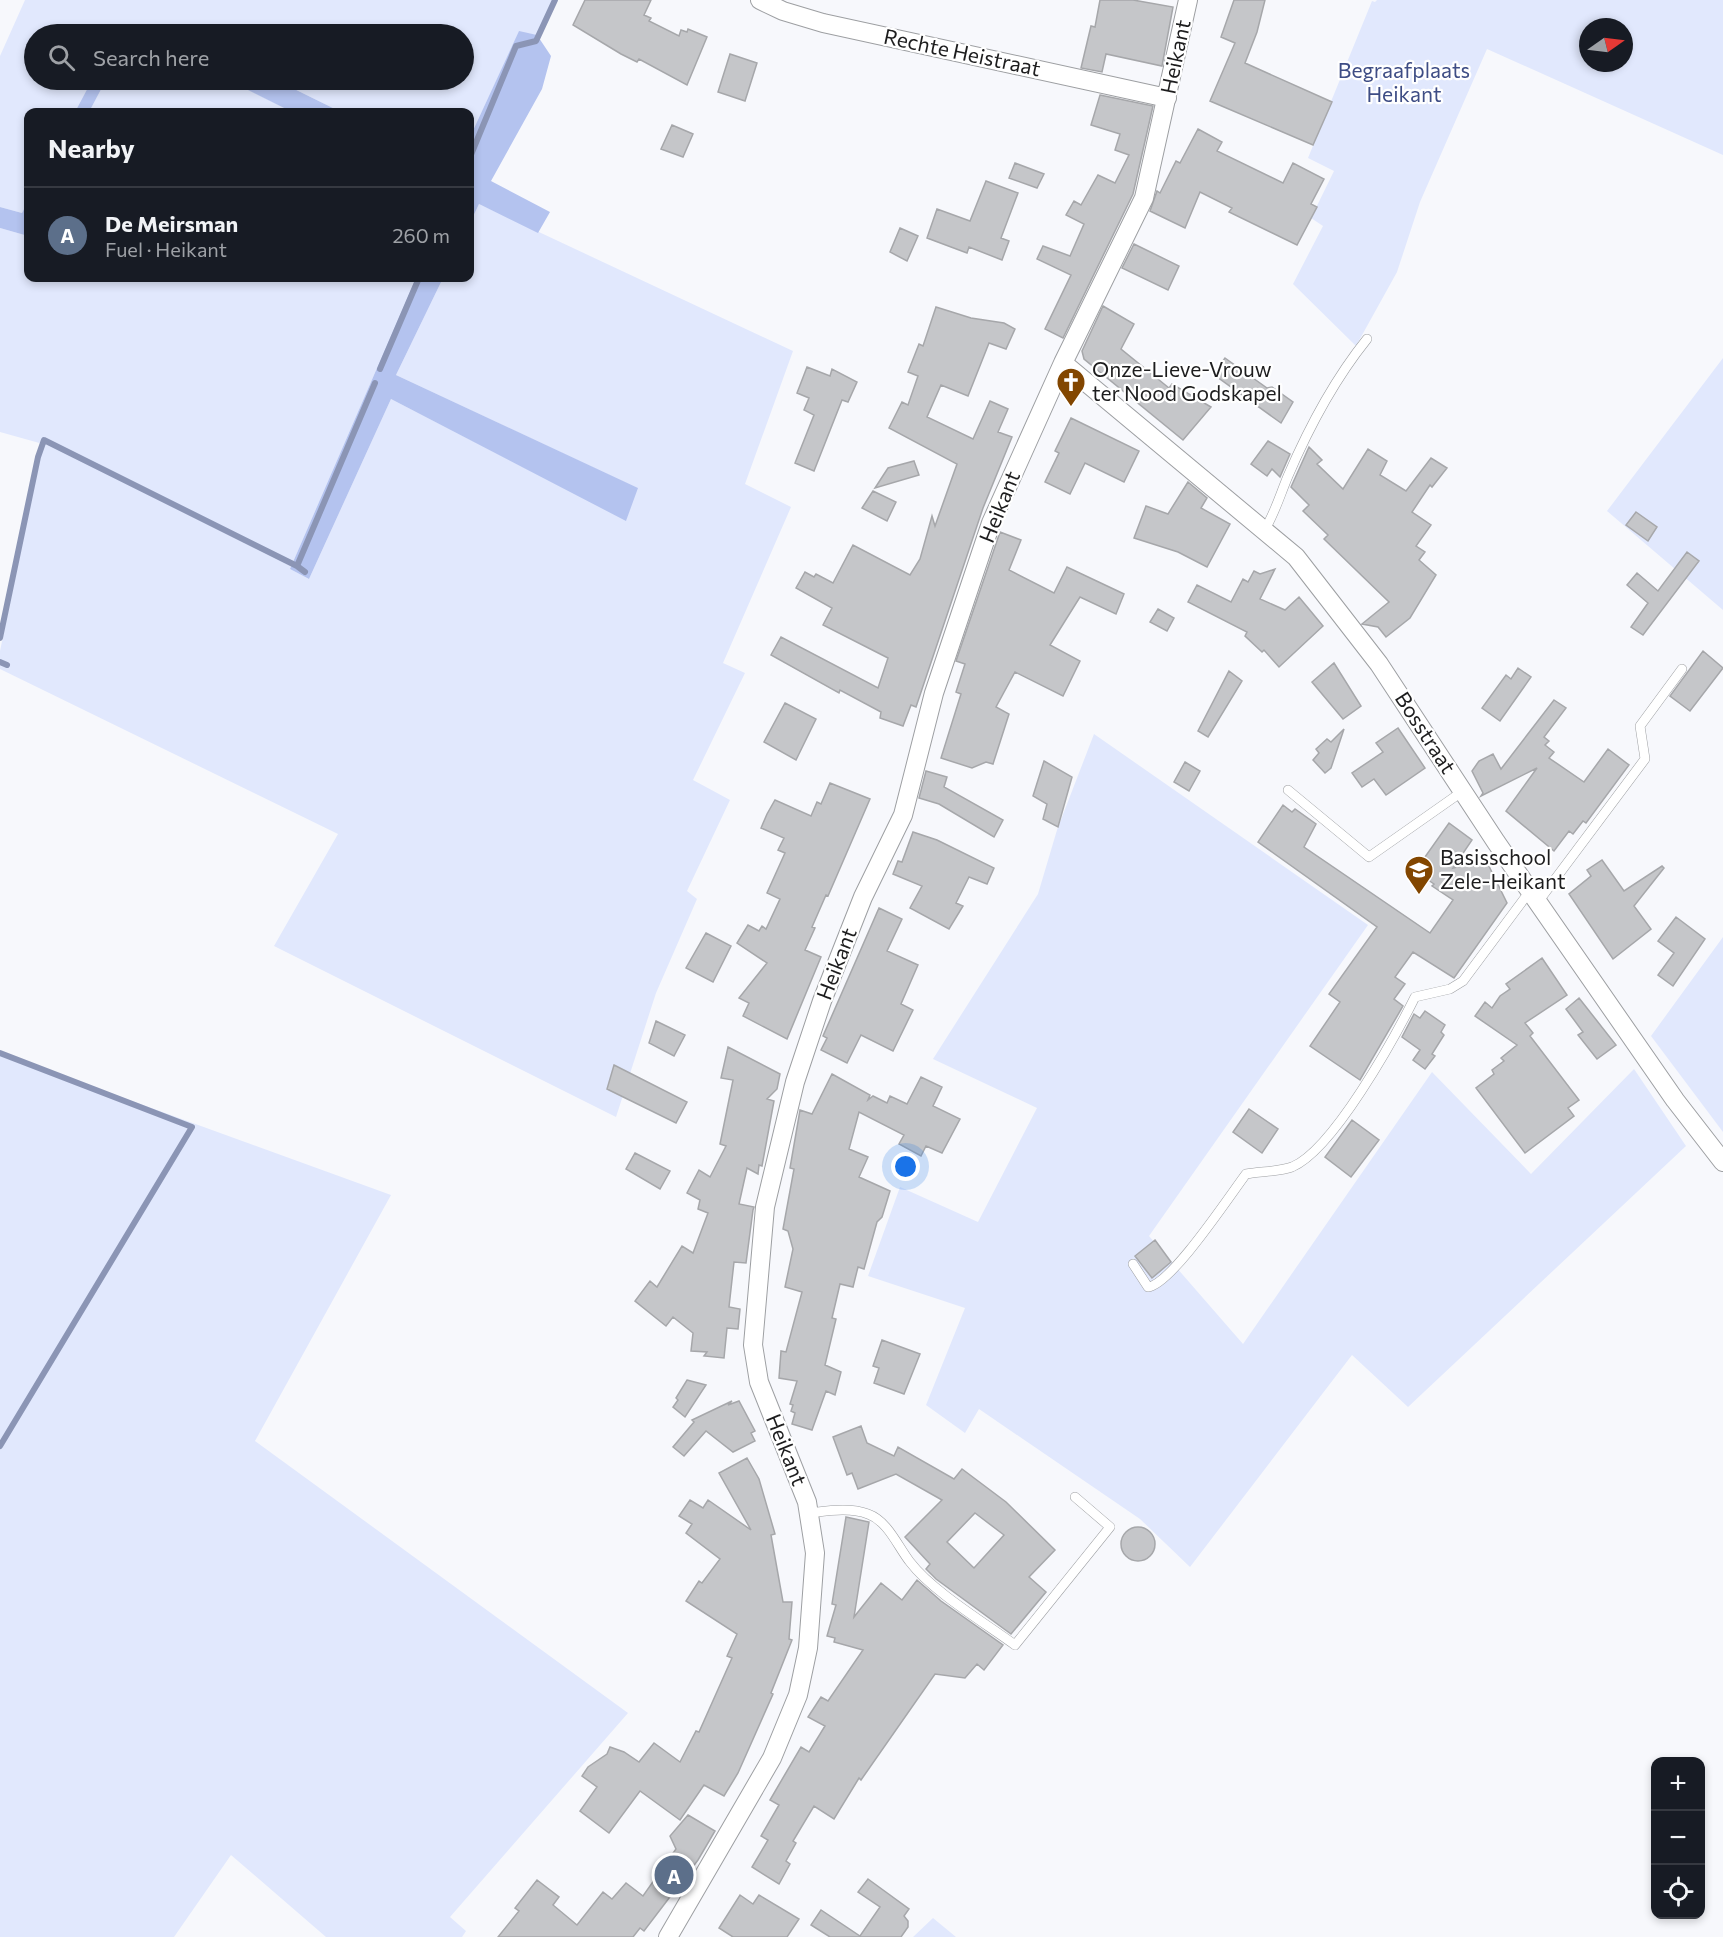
<!DOCTYPE html>
<meta charset="utf-8">
<style>
body{margin:0;font-family:Commissioner,sans-serif;background:#242831;color:#f1f3f6}
.controls{position:absolute;right:18px;bottom:18px;display:grid;overflow:hidden;border-radius:12px;box-shadow:0 3px 9px #0003}
.controls button{width:54px;height:54px;display:grid;place-items:center;padding:0;border:0;border-bottom:2px solid #363941;background:#171b24;color:#f1f3f6;font:30px sans-serif}
.compass{position:absolute;left:1579px;top:18px;width:54px;height:54px;border-radius:50%;background:#171b24;box-shadow:0 3px 9px #0003;rotate:76deg}
.you{position:absolute;left:906px;top:1167px;width:21px;height:21px;margin:-15px;border:4px solid #fff;border-radius:50%;background:#1a73e8;box-shadow:0 0 0 9px #1a73e833}
.badge{display:grid;place-items:center;width:39px;height:39px;border-radius:50%;background:#1a73e8;color:#fff;font-size:20px;font-weight:700}
.pin{position:absolute;translate:-50% -50%;border:3px solid #fff;box-shadow:0 2px 6px #0006}
.list{margin:0;padding:0;list-style:none}
h2{display:flex;justify-content:space-between;align-items:center;height:78px;margin:0;padding:0 24px;font-size:26px}
h2 small{font-size:20px;font-weight:400;color:#9ea1a6}
.list li{display:grid;grid-template-columns:39px 1fr auto;gap:18px;align-items:center;box-sizing:border-box;height:96px;padding:0 24px;border-top:2px solid #363941}
.list b{display:block;font-size:22px;white-space:nowrap}
.list p{margin:0;font-size:20px;white-space:nowrap;color:#9ea1a6}
.list em{font-size:20px;font-style:normal;color:#9ea1a6}
.icon{flex:none;width:33px;height:33px;fill:none;stroke:currentColor;stroke-width:2;stroke-linecap:round;stroke-linejoin:round}
.map{position:relative;flex:none;width:1723px;height:1937px;overflow:hidden}
.search{position:absolute;background:#171b24;box-shadow:0 3px 9px #0003;left:24px;top:24px;width:450px;height:66px;display:flex;align-items:center;gap:15px;box-sizing:border-box;padding:0 21px;border-radius:33px;color:#9ea1a6;font-size:22px}
.panel{position:absolute;background:#171b24;box-shadow:0 3px 9px #0003;left:24px;top:108px;width:450px;height:174px;border-radius:12px}
.map>svg:first-child{display:block}
.green{fill:#e1e8fd;fill-rule:evenodd}
.forest{fill:#b4c3ef}
.lines{fill:none;stroke-linecap:round;stroke-linejoin:round}
.stream{stroke:#8b95b5;stroke-width:6}
.building{fill:#c5c6c9;stroke:#a6a7aa;stroke-width:1.5;fill-rule:evenodd}
.lane-casing{stroke:#9d9fa2;stroke-width:10}
.street-casing{stroke:#9d9fa2;stroke-width:20}
.lane{stroke:#fff;stroke-width:9}
.street{stroke:#fff;stroke-width:18}
.labels{text-anchor:middle;stroke-width:4.5;stroke-linejoin:round;paint-order:stroke}
.street-label{font-size:21px;fill:#1d1d1e;stroke:#fff}
.park-label{font-size:21px;fill:#3e4d85;stroke:#fff}
.poi-label{font-size:21px;fill:#1d1d1e;stroke:#fff;text-anchor:start}
</style>
<div class="map">
<svg width="1723" height="1937" viewBox="0 0 1723 1937">
<rect width="100%" height="100%" fill="#f7f8fc"/>
<!-- green -->
<path class="green" d="M25,0H553L537,35L519,32L470,137V112H341L276,80H464V34H34V80H92L75,112H28V201L22,213L0,207V56Z
M1377,0H1723V155L1487,49L1420,202L1397,272L1356,346L1293,284L1323,226L1311,218L1334,171L1308,158L1372,1L1375,2ZM1588,27H1624V63H1588Z
M106,80H254L249,90L292,112H89Z
M479,204L793,351L745,484L791,507L723,663L745,673L693,780L730,800L687,891L697,899L656,993L616,1117L274,946L338,834L0,669V651L43,444L0,432V228L28,236V278H416L290,569L309,579L391,399L626,520L637,488L396,375L443,278H470V223Z
M1723,358V610L1607,511Z
M1094,734L1368,925L1149,1236L1243,1344L1432,1072L1531,1174L1634,1069L1686,1146L1408,1407L1352,1355L1190,1567L1140,1519L979,1409L965,1433L926,1405L965,1308L868,1276L900,1187L978,1222L1037,1108L933,1059L1038,894L1057,830Z
M1723,937V1132L1651,1036Z
M0,1053L391,1195L255,1441L628,1713L450,1917L466,1931L462,1937H326L231,1855L174,1937H0Z
M933,1918L956,1937H913Z"/>
<!-- forest -->
<path class="forest" d="M519,31L537,35L551,56L542,89L491,181L550,212L538,233L479,204L470,223V137Z
M92,80H106L89,112H75Z
M254,80H276L341,112H292L248,90Z
M28,201V236L0,228V207L22,213Z
M416,278H443L396,375L638,488L626,521L391,399L309,579L290,569Z"/>
<g class="lines">
<!-- stream -->
<path class="stream" d="M470,157L516,46L536,41L555,0
M380,369L419,278
M297,566L305,572
M0,638L38,457L44,440L297,566L375,383
M0,662L7,665
M0,1053L192,1127L0,1446"/>
</g>
<!-- building -->
<path class="building" d="M585,0H651L644,15L651,18L649,21L679,36L681,30L687,32L688,29L707,37L687,85L639,59L637,62L621,54L573,25Z
M1100,0H1133L1173,7L1162,66L1106,54L1102,72L1081,68L1091,26L1095,27Z
M1234,0H1265L1257,32L1245,63L1332,102L1313,145L1210,101L1235,43L1221,37Z
M730,54L757,63L745,101L718,92Z
M1100,95L1153,106L1133,194L1063,338L1045,329L1071,275L1037,259L1043,246L1070,256L1084,224L1066,215L1074,201L1081,205L1098,175L1115,183L1129,155L1115,150L1120,134L1091,125Z
M672,125L693,134L683,157L661,149Z
M1198,129L1222,142L1217,151L1283,183L1293,163L1324,179L1311,204L1317,207L1297,245L1229,212L1232,208L1200,192L1185,228L1150,211L1157,191L1160,193L1176,161L1180,163Z
M1015,163L1044,174L1037,188L1009,178Z
M986,181L1018,193L1001,238L1009,241L1002,260L969,247L967,253L927,238L937,209L970,221Z
M900,228L918,236L907,261L890,252Z
M1134,244L1179,266L1168,290L1122,268Z
M1103,306L1134,324L1121,349L1169,388L1172,384L1211,407L1183,440L1084,359L1082,351Z
M936,307L971,318L1004,323L1015,329L1006,349L989,343L968,396L941,385L927,417L973,439L990,401L1008,409L998,432L1012,437L983,508L916,707L911,705L903,726L880,718L881,712L840,690L839,693L771,655L781,637L878,688L888,658L823,625L832,608L796,588L805,572L814,577L816,574L833,583L853,545L910,575L920,559L932,516L935,526L957,464L889,428L902,402L908,405L918,376L908,372L919,344L923,346Z
M1225,358L1267,388L1272,387L1293,402L1281,423L1213,374Z
M807,367L830,376L832,369L857,382L848,402L842,400L814,471L795,463L814,415L804,410L809,398L797,393Z
M1071,418L1139,451L1124,482L1085,463L1070,494L1045,482L1059,453L1055,451Z
M1268,441L1290,454L1280,477L1272,469L1267,476L1251,464Z
M1309,447L1322,460L1317,464L1343,489L1368,449L1387,461L1380,475L1406,491L1431,458L1447,468L1432,487L1430,485L1412,512L1431,525L1416,546L1425,552L1419,560L1436,575L1410,618L1386,637L1378,627L1362,624L1389,602L1324,539L1328,535L1303,511L1309,505L1291,487Z
M914,461L919,475L875,488L888,468Z
M1188,482L1207,498L1201,508L1230,524L1207,567L1178,552L1134,538L1146,506L1168,514Z
M873,491L896,502L887,521L862,508Z
M1636,512L1657,527L1648,541L1626,525Z
M1000,532L1021,540L1009,570L1054,593L1067,567L1124,594L1116,614L1080,597L1050,645L1080,661L1063,696L1015,672L996,707L1009,714L993,764L986,762L972,768L941,758L961,694L956,692L965,664L956,661Z
M1687,552L1699,561L1643,635L1631,627L1648,603L1627,585L1637,573L1658,591Z
M1275,569L1260,599L1285,610L1299,597L1323,626L1279,667L1264,650L1262,652L1245,636L1247,632L1188,602L1197,585L1231,602L1243,579L1248,582L1254,571L1260,574Z
M1158,609L1174,618L1167,631L1150,622Z
M1703,651L1723,668L1690,711L1670,696Z
M1334,663L1361,706L1343,719L1312,682Z
M1518,668L1531,677L1500,721L1482,708L1506,675L1511,679Z
M1229,671L1242,681L1208,737L1198,731Z
M1554,700L1566,708L1544,737L1549,741L1545,745L1554,752L1549,758L1584,782L1608,749L1629,765L1586,823L1583,821L1573,834L1569,831L1554,851L1506,811L1537,768L1481,796L1483,793L1472,771L1479,761L1493,754L1501,769Z
M785,703L816,719L796,760L764,742Z
M1398,728L1425,768L1386,795L1374,779L1362,787L1352,773L1383,752L1376,743Z
M1344,729L1331,768L1325,773L1313,760L1319,753L1316,749L1327,739L1331,742Z
M1044,761L1072,777L1058,827L1043,819L1047,804L1033,796Z
M1185,762L1200,771L1189,791L1174,782Z
M926,771L947,777L944,787L1003,820L994,837L939,804L919,798Z
M830,783L870,799L828,896L826,895L812,927L815,928L805,950L821,957L787,1039L743,1016L749,1003L739,998L767,963L737,943L748,925L759,931L762,926L766,929L780,899L767,893L785,853L778,850L784,838L761,828L767,814L775,800L811,816L817,802L821,804Z
M1283,805L1292,812L1295,809L1316,824L1304,847L1430,933L1453,900L1432,886L1434,884L1415,871L1449,823L1472,840L1453,868L1486,860L1507,903L1454,978L1413,952L1395,977L1405,984L1394,999L1403,1006L1360,1080L1310,1046L1340,1002L1329,994L1377,927L1258,842Z
M913,832L937,840L994,868L987,884L969,877L956,903L963,906L949,929L910,908L922,886L893,874L898,861L902,862Z
M1602,860L1624,891L1662,866L1664,868L1634,906L1651,929L1613,959L1569,894L1591,876L1587,870Z
M879,908L902,919L887,951L918,965L901,1004L913,1010L893,1051L861,1035L847,1063L821,1050L827,1038L823,1036Z
M1676,917L1705,939L1673,986L1658,975L1674,953L1658,941Z
M706,933L731,946L713,982L686,968Z
M1542,958L1567,995L1525,1023L1533,1033L1530,1036L1579,1100L1568,1108L1574,1116L1525,1153L1476,1088L1494,1074L1492,1070L1504,1061L1501,1058L1517,1045L1475,1016L1485,1002L1492,1008L1500,996L1510,989L1506,984Z
M1579,998L1616,1045L1597,1059L1578,1035L1583,1032L1566,1009Z
M1425,1011L1445,1025L1441,1032L1444,1035L1432,1054L1435,1056L1425,1069L1413,1060L1420,1050L1402,1037L1414,1014L1420,1018Z
M656,1021L685,1035L674,1056L649,1043Z
M728,1047L780,1074L777,1089L767,1099L774,1101L762,1166L759,1165L758,1174L747,1168L739,1204L754,1207L753,1210L746,1263L734,1262L729,1307L740,1309L738,1329L727,1328L724,1358L704,1356L707,1352L691,1351L693,1333L673,1317L666,1326L635,1301L650,1281L657,1287L682,1246L693,1253L708,1213L698,1209L700,1200L687,1193L699,1170L710,1177L726,1146L720,1144L733,1080L721,1078Z
M614,1065L687,1102L676,1123L607,1089Z
M832,1074L870,1095L868,1100L873,1096L887,1103L890,1096L907,1104L921,1077L942,1087L933,1106L960,1119L942,1153L926,1146L921,1156L899,1144L904,1135L859,1112L849,1149L868,1157L859,1177L890,1191L882,1217L877,1222L864,1269L858,1267L853,1287L840,1284L832,1318L836,1319L825,1365L841,1372L835,1395L826,1391L812,1430L792,1424L795,1413L791,1411L793,1405L790,1404L797,1381L779,1378L781,1351L786,1352L802,1292L785,1287L793,1249L788,1231L783,1229L794,1169L790,1168L800,1110L812,1114Z
M1249,1109L1278,1129L1262,1153L1233,1132Z
M1352,1120L1379,1140L1351,1177L1325,1157Z
M635,1153L670,1171L660,1189L626,1169Z
M1155,1240L1171,1262L1152,1278L1135,1256Z
M882,1340L920,1354L904,1394L874,1383L879,1368L873,1366Z
M687,1380L706,1385L685,1417L673,1407L678,1400L676,1398Z
M732,1401L728,1405L739,1401L755,1431L751,1433L755,1441L733,1452L706,1431L684,1456L673,1447L694,1422L692,1420Z
M861,1426L867,1443L894,1456L898,1447L954,1479L962,1469L1006,1502L1055,1550L1029,1577L1046,1592L1011,1634L936,1579L926,1569L930,1564L905,1537L942,1500L896,1474L858,1489L852,1473L847,1475L833,1437ZM975,1513L1004,1535L974,1568L947,1542Z
M747,1458L759,1479L775,1534L771,1535L783,1602H792L789,1639L792,1640L771,1693L773,1694L738,1773L724,1796L704,1785L680,1820L640,1791L609,1833L580,1811L597,1787L582,1776L588,1767L607,1754L610,1747L624,1752L639,1762L654,1743L680,1762L696,1731L699,1732L732,1658L727,1656L737,1634L686,1601L699,1581L702,1583L720,1559L686,1533L692,1524L679,1516L690,1500L703,1508L708,1500L751,1530L719,1473Z
M846,1517L869,1522L854,1617L881,1583L902,1600L917,1580L941,1601L1003,1645L984,1670L977,1664L965,1678L935,1674L861,1780L859,1778L834,1819L814,1806L793,1841L796,1843L786,1861L790,1864L779,1884L752,1867L768,1840L761,1836L779,1805L770,1800L801,1747L809,1752L825,1726L808,1717L821,1697L828,1701L863,1650L834,1642L835,1638L827,1636L836,1605L832,1604Z
M1121 1544a17 17 0 1 1 34 0a17 17 0 1 1-34 0Z
M688,1815L715,1831L698,1860L644,1931L640,1928L633,1937H498L519,1911L515,1908L537,1880L559,1897L553,1905L577,1925L603,1892L612,1899L626,1883L643,1896L676,1849L670,1836Z
M868,1879L909,1909L904,1916L908,1921V1927L901,1937H830L811,1925L821,1910L860,1936L880,1907L858,1892Z
M740,1895L753,1904L759,1895L799,1919L787,1937H733L719,1928Z"/>
<g class="lines">
<!-- lane casing -->
<g class="lane-casing">
<path id="lane" d="M1264,531C1275,513 1280,495 1288,476C1309,427 1334,380 1367,339
M1288,790L1369,857L1463,791
M1538,902L1645,759L1640,726L1682,669
M1133,1264L1148,1287C1171,1285 1230,1195 1246,1174C1260,1171 1279,1172 1292,1167C1333,1150 1394,1039 1415,997L1450,989L1463,981L1530,891
M809,1513C827,1511 850,1507 868,1514C888,1521 898,1547 910,1562C932,1591 985,1623 1015,1645L1110,1527L1075,1497"/>
</g>
<!-- street casing -->
<g class="street-casing">
<path id="street" d="M760,0L783,11L823,23L1167,98
M1063,363L1296,557L1379,664L1496,842L1675,1100L1723,1162
M668,1937L772,1758L798,1695L808,1648L815,1553L807,1502L759,1382L753,1345L765,1207L795,1082L822,1001L863,897L903,815L934,693L991,523L1063,363L1144,198L1188,0"/>
</g>
<!-- lane -->
<use href="#lane" class="lane"/>
<!-- street -->
<use href="#street" class="street"/>
</g>
<!-- icons -->
<defs>
<g id="church-pin" transform="scale(1.5)"><path d="M0 17L-7.5 6A9.5 9.5 0 1 1 7.5 6Z" fill="#824600" stroke="#fff"/><path d="M-1.2-6h2.4v3.5h3.3v2.4h-3.3V6h-2.4V-.1h-3.3v-2.4h3.3Z" fill="#fff"/></g>
<g id="school-pin" transform="scale(1.5)"><path d="M0 17L-7.5 6A9.5 9.5 0 1 1 7.5 6Z" fill="#824600" stroke="#fff"/><path d="M0-5L7-2L0 1L-7-2ZM-4 1L0 2.5L4 1V4Q0 6-4 4Z" fill="#fff"/></g>
</defs>
<g fill-rule="evenodd">
<use href="#church-pin" x="1071" y="382"/>
<use href="#school-pin" x="1419" y="870"/>
</g>
<g class="labels">
<!-- street labels -->
<g class="street-label">
<text transform="translate(962 53) rotate(12)" y="7">Rechte Heistraat</text>
<text transform="translate(1176 57) rotate(-78)" y="7">Heikant</text>
<text transform="translate(1000 507) rotate(-68)" y="7">Heikant</text>
<text transform="translate(1425 733) rotate(57)" y="7">Bosstraat</text>
<text transform="translate(837 964) rotate(-69)" y="7">Heikant</text>
<text transform="translate(786 1450) rotate(68)" y="7">Heikant</text>
</g>
<!-- park labels -->
<g class="park-label">
<text x="1404" y="78">Begraafplaats<tspan x="1404" dy="24">Heikant</tspan></text>
</g>
<!-- poi labels -->
<g class="poi-label">
<text x="1092" y="377">Onze-Lieve-Vrouw<tspan x="1092" dy="24">ter Nood Godskapel</tspan></text>
<text x="1440" y="865">Basisschool<tspan x="1440" dy="24">Zele-Heikant</tspan></text>
</g>
</g>
</svg>
<div class="controls">
<button>+</button>
<button>−</button>
<button><svg class="icon" aria-label="locate" viewBox="0 0 24 24"><circle cx="12" cy="12" r="6"/><path d="M12 2v4M12 18v4M2 12h4M18 12h4"/></svg></button>
</div>
<svg class="compass" viewBox="-18 -18 36 36"><path d="M0-13l5 13h-10z" fill="#e53935"/><path d="M0 13l5-13h-10z" fill="#9ea1a6"/></svg>
<div class="you"></div>
<div class="pin badge" style="left:674px;top:1875px;background:#5c6f8a">A</div>
<div class="search"><svg class="icon" aria-label="search" viewBox="0 0 24 24"><circle cx="10" cy="10" r="6"/><path d="M15 15l6 6"/></svg>Search here</div>
<section class="panel">
<h2>Nearby<small></small></h2>
<ul class="list">
<li><span class="badge" style="background:#5c6f8a">A</span><div><b>De Meirsman</b><p>Fuel · Heikant</p></div><em>260 m</em></li>
</ul>
</section>
</div>
